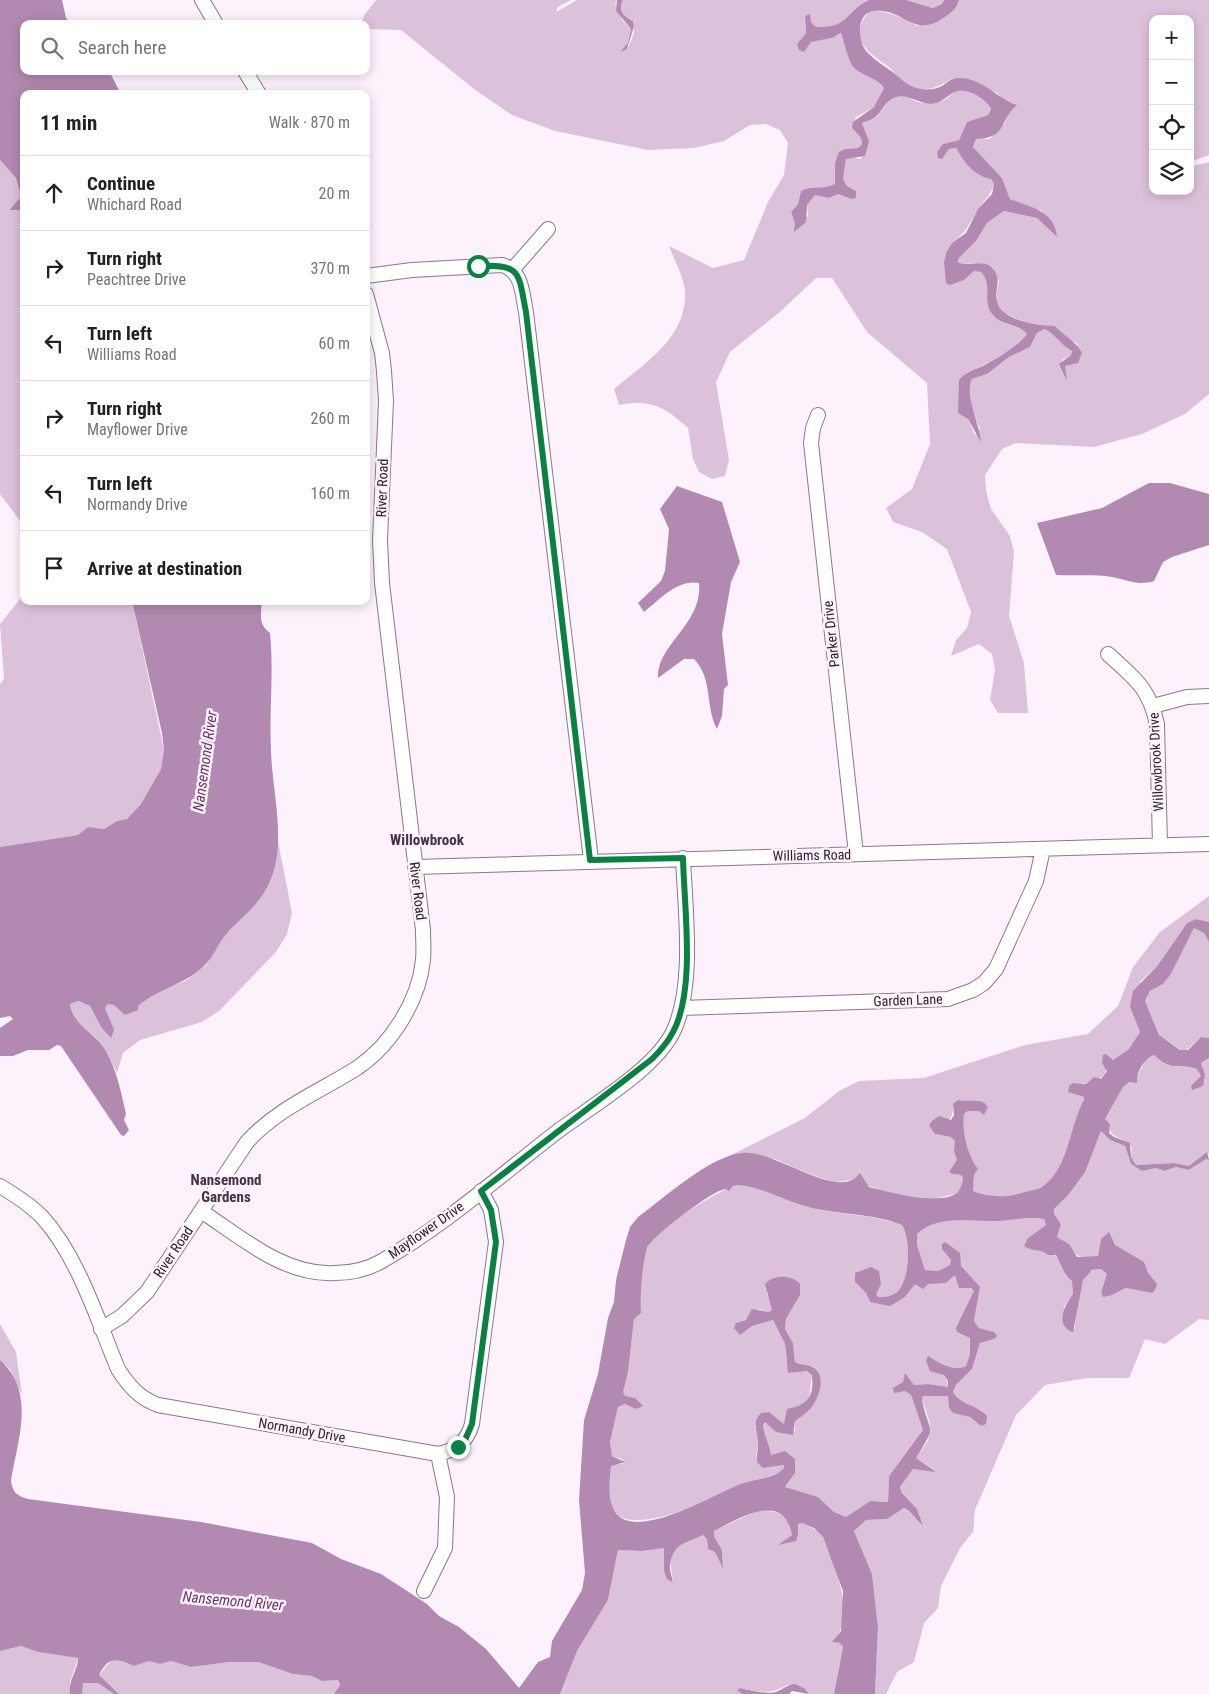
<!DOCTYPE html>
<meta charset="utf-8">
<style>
body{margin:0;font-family:"Roboto Condensed",sans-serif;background:#f2f2f2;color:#202124}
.controls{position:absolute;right:15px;top:15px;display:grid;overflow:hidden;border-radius:10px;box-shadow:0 2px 12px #0003}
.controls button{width:45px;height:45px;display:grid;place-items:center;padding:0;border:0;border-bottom:1px solid #e0e0e0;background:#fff;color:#202124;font:25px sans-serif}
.stop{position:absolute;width:15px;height:15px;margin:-11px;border:4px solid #0b8043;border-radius:50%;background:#fff}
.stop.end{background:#0b8043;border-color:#fff;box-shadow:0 1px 5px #0008}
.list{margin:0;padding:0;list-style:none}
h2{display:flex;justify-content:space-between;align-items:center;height:65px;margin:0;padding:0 20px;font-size:21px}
h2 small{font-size:16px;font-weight:400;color:#757577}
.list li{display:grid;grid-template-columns:32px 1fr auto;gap:15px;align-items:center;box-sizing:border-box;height:75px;padding:0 20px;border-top:1px solid #e0e0e0}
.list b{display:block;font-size:19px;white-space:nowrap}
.list p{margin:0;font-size:16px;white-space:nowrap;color:#757577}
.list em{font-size:16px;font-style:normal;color:#757577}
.icon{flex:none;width:28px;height:28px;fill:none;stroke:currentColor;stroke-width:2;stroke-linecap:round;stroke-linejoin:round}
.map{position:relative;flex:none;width:1209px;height:1694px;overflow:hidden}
.search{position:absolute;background:#fff;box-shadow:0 2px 12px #0003;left:20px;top:20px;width:350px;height:55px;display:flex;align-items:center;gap:12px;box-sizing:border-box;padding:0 18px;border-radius:10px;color:#757577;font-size:19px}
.panel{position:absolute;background:#fff;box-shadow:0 2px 12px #0003;left:20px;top:90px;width:350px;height:515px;border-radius:10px}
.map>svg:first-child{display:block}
.green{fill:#dcc1db}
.water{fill:#b289b0;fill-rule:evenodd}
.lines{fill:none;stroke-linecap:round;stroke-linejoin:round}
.minor-casing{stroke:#8d768c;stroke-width:16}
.minor{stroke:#fff;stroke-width:14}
.route{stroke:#0b8043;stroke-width:6}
.labels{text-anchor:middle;stroke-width:5;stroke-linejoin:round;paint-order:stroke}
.street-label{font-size:14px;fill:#2d232c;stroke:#fdf2fc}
.water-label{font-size:15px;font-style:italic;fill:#693569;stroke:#fdf2fc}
.neighbourhood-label{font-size:15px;font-weight:bold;fill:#463145;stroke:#fdf2fc}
</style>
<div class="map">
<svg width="1209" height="1694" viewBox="0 0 1209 1694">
<rect width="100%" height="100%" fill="#fdf2fc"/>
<!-- green -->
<path class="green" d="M376,0H571L558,7L556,12L577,0H617L615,3L622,20L631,29L628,43L621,51L627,49C632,41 636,30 633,21C623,16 618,11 623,0H869C844,12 850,28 816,27L805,16L806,33L797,44L832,38L842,33C845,43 847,60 854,68C862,76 878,78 884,88L874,107L856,117L852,128L861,138L862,144L858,148L845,149L835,163V184C824,190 811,185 801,191L798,204L791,212L795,224L808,216L807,205L815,195L829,198L838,194L851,199L856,191L847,186L843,179L846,159L849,157L861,159L869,141L862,123C885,118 878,107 894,98C903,92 913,102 923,103C929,103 941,102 946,99C949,97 952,93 955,92C967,87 986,98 991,109L988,115L967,122L959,140L943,144L949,149L956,148C964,161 975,176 991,179L994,184C991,196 984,199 978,210C968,225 967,232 952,243L950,284L964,280L974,271L981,272C996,287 981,297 995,316C1002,325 1019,325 1027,334C1012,352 987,364 966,373L968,419L975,435L980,428C974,417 966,390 972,379L987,374L1009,357L1030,347L1037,333L1045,329C1056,335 1061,345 1072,350L1071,355L1062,360L1066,379L1065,366L1069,364L1078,344L1064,336L1055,326C1039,326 1001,320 997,301C996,295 998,287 999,281L983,263L962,264L958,262L959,258L976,241L987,223L1004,211L1037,218L1056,236L1042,211L1010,199L1002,178L973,147L976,139H990L1005,123L1008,112L1016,104L1004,100L996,92L951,79C939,87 922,94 908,86C900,82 895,72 889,67C873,55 851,44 863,20C866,15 869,11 874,11C888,10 905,20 918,26L958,4L959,0H1209V155L1190,162V19H1153V191H1164L1159,194L1190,191V167L1209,162V394L1185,414L1142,434L1094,447L1016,443L1002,449L985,475L986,491L991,509L1010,536L1014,552L1009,616L1024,663L1028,713H998L990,700L995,670L992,654L979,644L951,656L956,640L967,628L971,612L947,549L922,532L893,522L886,508L912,489L930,444L927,383L867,332L832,278H816L781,311L730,352L716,382L729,460L725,476L712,479L699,472L693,459L688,428C664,407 652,399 619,405L614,389C646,362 688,337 685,290C683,276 674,259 669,246L713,268L744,260L768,202L784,175L788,143L780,130L766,124L750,125L724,141L694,148L648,150L555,131L512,115L474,89L401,30L366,29V24H360L365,14Z
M906,0H944L942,4L933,8Z
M0,160L16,178L21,198L9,209L24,210V526L0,494Z
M24,594V601H132L164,750L161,769L141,804L127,819L117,821L104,829L88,827L78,835L0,847V684L4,679L0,624Z
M278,841L292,913L287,934L276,952L219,1011L202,1022L140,1040L123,1053L117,1073C113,1065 109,1055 104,1048C94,1034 72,1022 70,1004L77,1001L90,1006L101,1027L113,1030L105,1008L108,1004L138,1006L152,994L185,981L206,965L224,936L259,900L276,860Z
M1209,896V922L1196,919L1187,923L1158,965L1141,981L1130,1007L1140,1032L1129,1049L1113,1060L1110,1059C1105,1082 1095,1084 1073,1083L1069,1092L1084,1097L1085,1100C1069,1126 1069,1171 1040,1188C1035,1190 1027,1191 1021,1193C1006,1198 988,1197 973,1191L974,1175L978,1169C967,1154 962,1132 964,1114L968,1111H979L988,1107L979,1100L953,1104C954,1120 946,1123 935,1134L951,1137L956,1141L954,1152L957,1160L953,1174L961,1175L963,1178L960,1191L955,1194L933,1199L893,1194L851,1180L835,1182L812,1175L775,1159L727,1157L805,1118L839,1091L859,1081L924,1078L1025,1045L1088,1034L1118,1006L1133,967L1160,932Z
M1194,928L1204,933L1209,942V1038L1201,1037L1184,1052L1159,1035L1145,1001L1150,991L1163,984L1171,974Z
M1154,1055C1172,1073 1179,1062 1197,1069L1201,1076L1205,1074L1201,1063L1209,1058V1153L1189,1166L1174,1163L1136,1165L1131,1157L1132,1147C1117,1132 1113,1143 1105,1119L1123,1087L1136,1079L1145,1061Z
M1101,1131L1110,1140L1125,1146L1131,1164L1142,1171L1156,1168L1166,1171L1176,1167L1189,1170L1206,1159L1209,1160V1320L1199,1319L1165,1344L1145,1339L1129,1378H1087L1045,1385L1016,1415L975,1510L973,1532L960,1548L941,1586L938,1608L924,1623L914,1662L897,1672L886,1694H875L878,1627L872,1574L854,1531L866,1520L887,1519L904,1508L923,1524L917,1509L902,1493L900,1487L913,1469L935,1471L916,1458L928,1441L930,1423L922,1399L923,1396H948L949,1408L953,1413L970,1417L981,1426L983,1411L958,1400L953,1392L956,1385L972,1369L980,1343L994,1339V1332L979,1328L974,1321L980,1287L942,1249L951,1260L950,1265L938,1271L925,1270L917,1245V1234C938,1214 974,1222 1001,1221C1016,1220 1029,1216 1044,1219L1046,1225L1028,1238V1248C1041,1249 1056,1250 1062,1265C1066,1273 1065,1275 1072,1281L1073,1294L1064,1307L1075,1329C1075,1317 1078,1283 1087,1274C1091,1270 1096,1270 1101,1269L1107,1274L1101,1292L1112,1295L1126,1288L1152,1293L1144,1262L1101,1239L1098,1256C1066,1260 1081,1250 1057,1237L1061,1224L1054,1214V1209C1080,1183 1088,1164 1101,1131Z
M738,1185C763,1187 783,1201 807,1207C839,1215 872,1214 902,1225C911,1239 910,1278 898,1291C893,1296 886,1297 880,1297L876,1294L881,1278L855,1282L866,1293L870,1302L905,1297L915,1283H946L955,1275L974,1291L957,1332L970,1338V1354L966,1366C952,1372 940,1363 928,1356C936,1366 948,1375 948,1387L928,1384L914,1385L905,1374V1391L911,1395L923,1430L889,1476L888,1502L870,1501L846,1517L834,1512L818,1497L785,1487L795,1473L771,1455C770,1444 763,1434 763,1424H769L776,1432L795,1431V1421C819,1403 818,1396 814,1367L795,1362L793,1343L785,1329L786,1319L800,1295L766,1292L773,1306V1310L769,1312L759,1309L746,1320L737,1323L740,1334L752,1326L773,1320L785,1344L786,1358L790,1373C798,1369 805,1370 812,1375L809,1399L784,1424L769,1412L755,1426L759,1442L756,1456L763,1468L784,1465V1468L780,1472C751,1483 640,1538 617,1514C605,1503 610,1480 611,1466L615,1463L623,1464V1459L612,1456L610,1442L618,1407L625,1404L622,1392L628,1372L634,1319L641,1313C640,1296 642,1263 647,1248C653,1231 719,1189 738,1185Z
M0,1324L16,1352L22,1395L10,1369L0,1360Z
M761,1509C782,1514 788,1513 792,1535L781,1544L798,1535V1524L802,1523C810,1526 816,1530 822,1536C825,1541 827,1548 830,1554C840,1578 853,1620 833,1642L840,1643L843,1647L834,1694H809L804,1688L787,1685C772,1694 758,1693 741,1688L738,1690L742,1694H560L577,1651L608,1600L618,1550L642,1551L664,1548V1571L673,1579C670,1569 669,1549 681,1543C688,1540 696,1539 703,1535L707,1538L708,1549L715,1552L723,1567L722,1550L714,1536V1531Z
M21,1646L38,1652L78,1658L70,1682V1694H0V1651Z
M119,1658L134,1666L149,1661L160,1664L171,1661L191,1667L229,1662H258L293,1674L312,1676L322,1681L338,1680L340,1685L334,1694H119L99,1675L113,1659Z
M82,1683H98L114,1694H82Z"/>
<!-- water -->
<path class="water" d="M0,0H62L66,18L71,24H24V71H109L121,94H24V210H9L21,197L16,178L0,160Z
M617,0H623C618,11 623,16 633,21L634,26L627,49L620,52L628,43L631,29L616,11Z
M869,0H906L933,8L942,4L944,0H959C957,8 951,13 945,17C913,40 903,7 874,11C855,13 858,42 867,52C876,62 890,69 900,78C910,89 928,93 942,86C948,82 951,78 959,78C983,78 996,98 1017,105C998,121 1008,138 976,139L973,147L1002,178L1010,199C1031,207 1055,211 1057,237L1037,218L1004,211L987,223L976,241L959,258L958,262C968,268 983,258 992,268C1003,279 994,289 997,301C1001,321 1039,326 1055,326C1064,336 1076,341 1082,353L1078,363L1065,366L1067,381L1059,364L1071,355L1072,351C1061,345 1056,335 1045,329L1037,333L1030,347L1009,357L987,374L972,379C964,394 980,425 981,442L968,419L958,413L959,380C966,372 973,370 983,366C998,358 1017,347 1027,334C1018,324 1001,325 993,315C981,302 994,285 981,272L974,271L964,280L950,285L946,283L944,262L947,251L952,243L966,233L978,209L992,194L994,184L991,179C974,176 964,162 956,148L949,149L942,159L938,158L937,152L943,144L959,140L967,122L988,115L991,109C986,98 966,87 955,92C946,96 942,103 931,104C920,104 904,92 894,98C878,106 885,117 862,123L869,141L865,156L846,159L843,179L847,186L856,191V198L851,199L838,194L829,198L815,195L807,205L806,222L794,232L795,224L791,212L798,204L801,191C811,185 824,190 835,184V163L839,152L845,149L858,148L862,144L861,138L852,128L853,122L874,107L884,88C878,78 862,76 854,68C847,60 845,43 841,33L832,38L811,42L804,52L799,50L797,44L806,33L805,16L810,14L811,22L816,27C850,28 844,12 869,0Z
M1149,483H1170L1209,494V545L1172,557L1163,562L1154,581C1137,586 1128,580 1112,577C1094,574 1074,576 1056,575L1037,523L1102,508Z
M677,486L722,502L740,562L731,582L722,634L728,685L724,689L722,716L717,729C705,707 713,678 694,659H684L658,678C656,645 703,624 699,583C678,579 660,599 644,612L638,603L661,581L665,571L669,529L660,509Z
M132,601H262C261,615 258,624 270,633C274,672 269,711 271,750C272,799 293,858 258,901C248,914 234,924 224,937C217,946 213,957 205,965C185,985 159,988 138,1006V1010L125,1015L114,1005L108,1004L105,1008L114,1030L111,1038L101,1027L90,1006L78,1001L70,1004C72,1024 97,1035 106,1051C117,1071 121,1092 126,1114L124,1120L129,1130L124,1136L121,1135L61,1046L57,1045L49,1050H28L13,1056H0V1028L13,1019L10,1016L0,1018V847L78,835L88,827L104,829L117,821L127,819L141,804L161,769L164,750L162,733Z
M1196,919L1209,922V942L1204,933L1194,928L1171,974L1163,984L1150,991L1145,1001L1159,1035L1180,1050H1188L1201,1037L1209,1038V1058L1201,1063L1205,1074L1203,1086L1192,1090L1191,1086L1201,1076L1197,1069C1179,1062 1172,1073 1154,1055C1144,1059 1136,1072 1137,1083L1130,1082L1123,1087L1105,1119L1110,1124L1109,1133L1114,1137L1130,1143L1131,1157L1136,1165L1174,1163L1189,1166L1207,1152L1209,1160L1206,1159L1189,1170L1176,1167L1165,1171L1156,1168L1142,1171L1131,1164L1125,1146L1110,1140L1101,1131L1085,1172L1068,1195L1054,1209V1214L1061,1224L1057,1237L1069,1244L1077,1257L1098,1256L1101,1239L1109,1232L1115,1245L1144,1262L1148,1273L1157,1284L1155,1290L1152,1293L1126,1288L1112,1295L1103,1297L1101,1292L1107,1274L1101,1269L1092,1270L1083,1280L1073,1332C1054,1325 1065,1305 1073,1294L1072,1281C1063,1274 1062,1265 1056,1255H1048C1041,1248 1032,1252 1024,1246L1028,1238L1046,1225L1044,1219C1029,1216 1016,1220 1001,1221C974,1222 938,1214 917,1234V1245L925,1270L938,1271L950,1265L951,1260L942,1249V1244L945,1242L960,1253L961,1266L980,1287L974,1321L979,1328L994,1332L997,1336L994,1339L980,1343L972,1369L956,1385L953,1392C961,1406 977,1404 987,1416L986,1424L981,1426L970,1417L953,1413L949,1408L948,1396H923L922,1399C928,1434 939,1422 916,1458L936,1472L913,1469L900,1487L902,1493L917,1509L923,1525C916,1520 911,1511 904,1508L887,1519L866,1520L854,1531L872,1574L878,1627L875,1694H834L843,1647L840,1643L832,1642L841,1631L843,1591L823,1537L814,1528L802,1523L798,1524V1535L796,1541L778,1545L792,1535C784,1490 740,1518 714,1531V1536L722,1550L723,1568L715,1552L708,1549L707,1539L703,1535C685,1544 673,1542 670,1566C669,1571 673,1577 672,1582L667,1579L664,1571V1548L642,1551L618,1550L608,1600L577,1651L560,1694H334L340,1685L338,1680L322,1681L312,1676L293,1674L258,1662H229L191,1667L171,1661L160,1664L149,1661L134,1666C118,1658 108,1656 99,1675L119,1694H114L98,1683H83L82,1694H70C68,1680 78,1670 78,1658L38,1652L21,1646L0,1651V1360C36,1392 18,1439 11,1480C12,1492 17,1496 28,1499L201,1522L312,1543L341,1559L381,1574L427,1604L439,1616L459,1627L486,1649L519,1688L538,1662L550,1657L552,1641L582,1590L585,1573L579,1500L584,1420L598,1374L608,1318L614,1302L616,1280L626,1240L630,1227L638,1217C664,1198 710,1156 742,1153C774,1150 825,1192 852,1180C855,1179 858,1175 860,1173L869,1187C889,1192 939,1206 957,1193C961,1189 962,1183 963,1178L961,1175L953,1174L949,1172L957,1160L954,1152L955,1141L951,1137L935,1134L929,1125L932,1121L939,1116L951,1120L954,1115L953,1104L958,1100C970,1103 981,1096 988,1107L984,1115L979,1111H968L964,1114C962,1132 967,1154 978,1169L974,1175L973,1191C988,1197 1006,1198 1021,1193C1027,1191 1035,1190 1040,1188C1069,1171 1069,1126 1084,1100V1097L1068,1092L1069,1086L1073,1083L1086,1084L1094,1077L1101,1079L1107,1071L1102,1063L1103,1055L1106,1054L1113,1060L1129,1049L1140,1032L1130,1007L1133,991L1158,965L1187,923ZM738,1185C763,1187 783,1201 808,1207C839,1215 872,1213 902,1225C911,1239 910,1278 898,1291C893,1296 886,1297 879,1297L876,1294L881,1284L879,1271L871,1267L855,1273V1282L866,1293L870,1302L890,1306L905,1297L915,1284L923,1289L928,1284L946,1283L955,1275L959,1288H971L974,1291L956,1328L957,1332L970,1338V1354L966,1366C952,1372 940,1363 928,1356L926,1361L930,1371L944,1375L948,1381V1387L928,1384L914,1385L905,1373L903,1382L893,1388L894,1393L905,1391L911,1395L923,1430L889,1476L888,1502L870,1501L846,1517L834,1512L818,1497L785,1487L795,1473V1459L785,1451L771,1455C770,1444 763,1434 763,1424L766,1423L776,1432L793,1435L795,1421C799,1418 804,1415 808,1411C817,1403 828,1377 814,1368C809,1364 801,1365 795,1362L793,1343L785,1329L786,1319L800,1295V1284C791,1274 773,1275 765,1284L772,1310L769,1312L752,1309L746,1320L736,1323L734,1328L740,1335L752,1326L773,1320L785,1344L788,1373L806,1371L812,1375C814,1397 808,1405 787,1409L784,1424L769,1412L761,1413C752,1422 757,1429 758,1441C759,1448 756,1455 757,1462L763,1468L784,1465V1468C773,1480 752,1479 738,1485C713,1495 629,1546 613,1508C607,1495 610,1479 611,1466L625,1462L612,1456L610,1442L618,1407L625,1404L636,1409L643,1406L635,1398L625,1396L623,1392L628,1372L634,1319L641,1313C640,1296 642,1265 647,1248C651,1237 710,1193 722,1190C726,1189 726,1189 729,1191L733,1186Z
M795,1684L804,1688L809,1694L792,1691L789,1694H742L737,1690L741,1688C750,1691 767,1694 776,1692C783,1689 787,1685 795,1684Z"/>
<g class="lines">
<!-- minor casing -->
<g class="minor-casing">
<path id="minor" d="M202,0L216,24
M245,71L259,94
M513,269L548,229
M366,276L412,270L502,265C523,271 522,294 526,312L591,860
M818,415L813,428L811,443L856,854
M1108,654C1134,678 1149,687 1157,724L1160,845
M1153,706L1187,697L1209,696
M415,867L1209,844
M681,1008L948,999L973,990L984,983L996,969L1036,881L1043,849
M0,1186C15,1195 31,1205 43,1218C78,1257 98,1321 118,1369C129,1386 139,1398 158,1405L438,1454C456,1450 467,1442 472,1424L496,1242L491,1210L481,1191
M201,1211C241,1237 284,1276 335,1273C351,1273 368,1269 382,1261C445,1225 501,1175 558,1131C592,1106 657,1068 674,1030C695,983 685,909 683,858
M101,1329L122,1316L147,1292L247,1142C278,1108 319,1092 357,1068C391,1045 419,1001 423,960C424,950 423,940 423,930L382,583L380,540L386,401L384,371L382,353L366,294
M424,1591L445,1548L447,1497L438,1454"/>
</g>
<!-- minor -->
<use href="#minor" class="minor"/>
</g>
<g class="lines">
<!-- route -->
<path class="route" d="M458,1447L465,1440L472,1424L496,1242L491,1210L481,1191L652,1059C660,1051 668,1042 673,1032C696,990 684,906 683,858L590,860L526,312C518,272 522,264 478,266"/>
</g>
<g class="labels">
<!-- street labels -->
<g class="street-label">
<text transform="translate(382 488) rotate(-88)" y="5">River Road</text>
<text transform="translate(831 634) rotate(-96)" y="5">Parker Drive</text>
<text transform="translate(1156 762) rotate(-93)" y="5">Willowbrook Drive</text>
<text transform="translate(812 855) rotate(-1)" y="5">Williams Road</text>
<text transform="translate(418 891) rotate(83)" y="5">River Road</text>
<text transform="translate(908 1000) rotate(-2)" y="5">Garden Lane</text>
<text transform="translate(426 1230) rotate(-35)" y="5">Mayflower Drive</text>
<text transform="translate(173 1252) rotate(-56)" y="5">River Road</text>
<text transform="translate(302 1430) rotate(10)" y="5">Normandy Drive</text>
</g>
<!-- water labels -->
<g class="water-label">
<text transform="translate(205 761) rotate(-82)" y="5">Nansemond River</text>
<text transform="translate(233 1601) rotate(5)" y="5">Nansemond River</text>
</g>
<!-- neighbourhood labels -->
<g class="neighbourhood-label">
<text x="427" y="845">Willowbrook</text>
<text x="226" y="1185">Nansemond<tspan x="226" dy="17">Gardens</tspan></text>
</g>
</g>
</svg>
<div class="controls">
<button>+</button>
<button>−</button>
<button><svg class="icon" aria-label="locate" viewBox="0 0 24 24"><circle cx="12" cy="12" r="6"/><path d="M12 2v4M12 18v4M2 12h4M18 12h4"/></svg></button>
<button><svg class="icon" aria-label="layers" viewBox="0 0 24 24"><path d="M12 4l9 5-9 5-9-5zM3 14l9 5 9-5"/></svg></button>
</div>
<div class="stop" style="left:478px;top:266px"></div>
<div class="stop end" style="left:458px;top:1447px"></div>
<div class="search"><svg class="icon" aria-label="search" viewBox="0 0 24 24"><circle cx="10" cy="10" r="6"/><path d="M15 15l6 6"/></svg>Search here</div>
<section class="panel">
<h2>11 min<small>Walk · 870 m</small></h2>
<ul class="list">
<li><svg class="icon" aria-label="ahead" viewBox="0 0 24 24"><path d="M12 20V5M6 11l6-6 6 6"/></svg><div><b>Continue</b><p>Whichard Road</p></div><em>20 m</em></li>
<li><svg class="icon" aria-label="right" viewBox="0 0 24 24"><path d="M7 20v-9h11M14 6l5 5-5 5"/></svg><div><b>Turn right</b><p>Peachtree Drive</p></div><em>370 m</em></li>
<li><svg class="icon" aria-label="left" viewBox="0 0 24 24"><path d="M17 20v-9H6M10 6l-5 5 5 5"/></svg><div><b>Turn left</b><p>Williams Road</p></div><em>60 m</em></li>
<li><svg class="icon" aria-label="right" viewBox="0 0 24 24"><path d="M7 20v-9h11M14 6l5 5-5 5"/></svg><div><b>Turn right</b><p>Mayflower Drive</p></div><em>260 m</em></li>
<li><svg class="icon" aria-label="left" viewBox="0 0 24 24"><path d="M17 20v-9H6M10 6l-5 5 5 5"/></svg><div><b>Turn left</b><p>Normandy Drive</p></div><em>160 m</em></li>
<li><svg class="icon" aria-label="arrive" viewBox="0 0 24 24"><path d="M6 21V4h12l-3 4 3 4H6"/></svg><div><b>Arrive at destination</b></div></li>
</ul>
</section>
</div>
